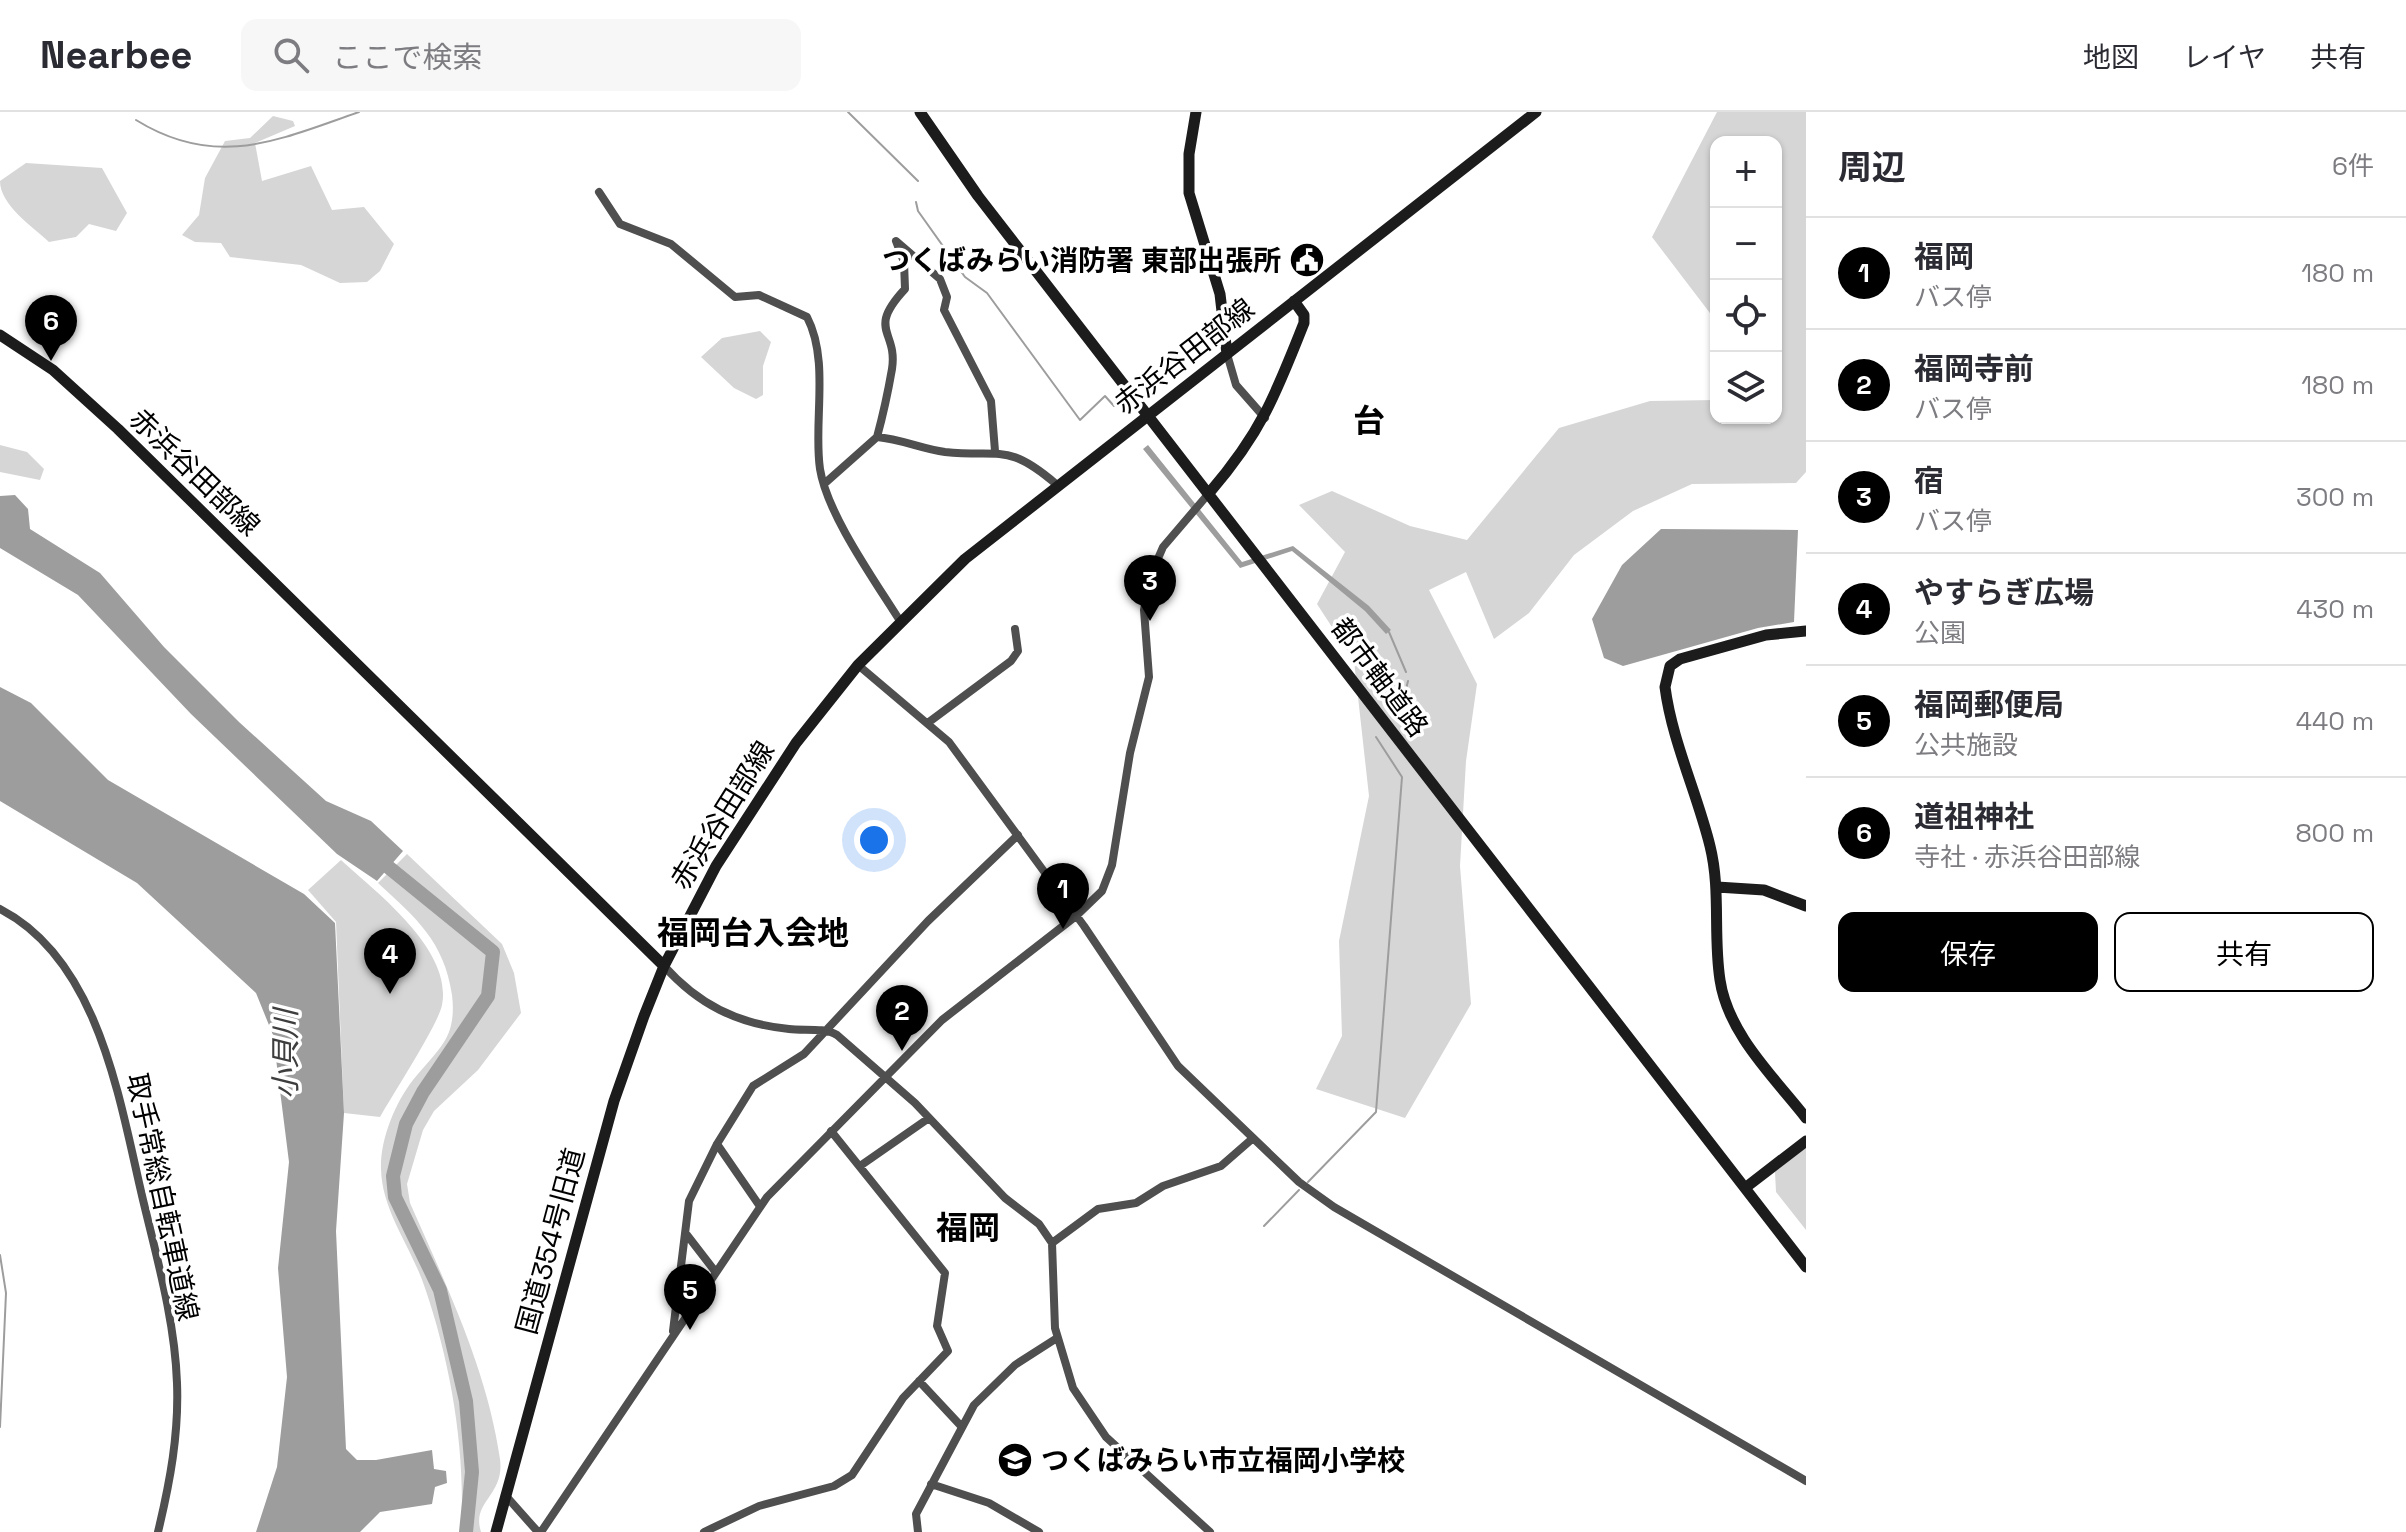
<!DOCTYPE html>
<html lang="ja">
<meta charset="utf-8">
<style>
body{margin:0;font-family:"Space Grotesk","Noto Sans JP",sans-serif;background:#f7f7f7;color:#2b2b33}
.controls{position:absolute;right:24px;top:24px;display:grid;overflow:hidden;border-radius:16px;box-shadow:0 2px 6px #0004}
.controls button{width:72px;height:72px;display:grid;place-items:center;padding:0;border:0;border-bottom:2px solid #e1e1e2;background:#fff;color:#2b2b33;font:40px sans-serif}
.you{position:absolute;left:874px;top:728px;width:28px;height:28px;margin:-20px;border:6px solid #fff;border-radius:50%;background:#1a73e8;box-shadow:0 0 0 12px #1a73e833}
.badge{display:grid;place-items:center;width:52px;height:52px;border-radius:50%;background:#000;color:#fff;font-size:26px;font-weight:700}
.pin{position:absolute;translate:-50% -66px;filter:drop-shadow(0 2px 4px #0008)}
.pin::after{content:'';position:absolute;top:42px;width:28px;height:24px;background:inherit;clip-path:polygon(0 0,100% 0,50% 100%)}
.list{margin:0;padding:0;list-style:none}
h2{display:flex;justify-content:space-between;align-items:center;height:104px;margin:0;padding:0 32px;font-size:34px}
h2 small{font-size:26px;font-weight:400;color:#7c7c81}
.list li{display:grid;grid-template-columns:52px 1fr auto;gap:24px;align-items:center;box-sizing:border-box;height:112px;padding:0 32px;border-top:2px solid #e1e1e2}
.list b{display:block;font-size:30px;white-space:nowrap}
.list p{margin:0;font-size:26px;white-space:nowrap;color:#7c7c81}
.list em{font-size:26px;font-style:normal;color:#7c7c81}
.actions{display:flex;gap:16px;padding:24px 32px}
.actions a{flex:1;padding:18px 0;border:2px solid #000;border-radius:16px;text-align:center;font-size:28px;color:#000}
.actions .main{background:#000;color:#fff}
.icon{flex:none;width:44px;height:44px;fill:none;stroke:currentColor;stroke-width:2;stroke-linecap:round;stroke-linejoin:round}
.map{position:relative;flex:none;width:1806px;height:1420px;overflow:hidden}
header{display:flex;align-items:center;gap:48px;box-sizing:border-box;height:112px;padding:0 40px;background:#fff;border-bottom:2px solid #e1e1e2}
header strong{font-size:38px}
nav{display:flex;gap:44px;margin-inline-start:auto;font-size:28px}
.search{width:560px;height:72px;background:#f7f7f7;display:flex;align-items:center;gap:20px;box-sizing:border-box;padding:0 28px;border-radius:16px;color:#7c7c81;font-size:30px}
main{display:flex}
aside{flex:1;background:#fff}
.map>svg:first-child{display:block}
.green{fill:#d6d6d6}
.water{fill:#9d9d9d}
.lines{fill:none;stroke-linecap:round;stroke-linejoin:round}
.stream{stroke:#9d9d9d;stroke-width:2}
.river{stroke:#9d9d9d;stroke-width:14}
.street{stroke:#4f4f4f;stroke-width:8}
.secondary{stroke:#1c1c1c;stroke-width:11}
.labels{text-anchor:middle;stroke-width:7;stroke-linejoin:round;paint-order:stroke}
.poi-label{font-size:28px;font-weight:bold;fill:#000;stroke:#fff;text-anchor:end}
.street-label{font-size:28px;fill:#000;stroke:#fff}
.water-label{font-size:30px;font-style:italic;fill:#3e3e3e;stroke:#fff}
.quarter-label{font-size:32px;font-weight:bold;fill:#000;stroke:#fff}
</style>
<header>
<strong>Nearbee</strong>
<div class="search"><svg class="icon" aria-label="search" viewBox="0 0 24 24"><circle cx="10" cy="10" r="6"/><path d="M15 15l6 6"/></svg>ここで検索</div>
<nav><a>地図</a><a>レイヤ</a><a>共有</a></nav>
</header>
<main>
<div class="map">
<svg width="1806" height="1420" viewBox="0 0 1806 1420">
<rect width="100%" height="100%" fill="#fff"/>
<!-- green -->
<path class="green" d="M1717,0H1806V360L1796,371L1692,372L1633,399L1574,443L1529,501L1494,527L1466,460L1429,478L1477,572L1466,649L1460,754L1471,892L1405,1006L1316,977L1342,924L1339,829L1369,684L1354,549L1317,492L1345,440L1299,393L1332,379L1410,414L1467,428L1559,316L1650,289L1716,288V306H1776V30H1716V209L1652,125Z
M273,4L293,9L295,14L255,31L262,69L311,54L332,98L364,95L394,132L380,159L367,170L340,171L301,153L230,145L221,131L195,130L182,123L199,103L205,66L225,29L250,26Z
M26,51L102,56L127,101L116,119L89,112L76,125L49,130C33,115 0,93 0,69Z
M760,219L771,230L763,254V283L756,287L734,276L701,245L722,226Z
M0,333L27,340L44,357L40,368L0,360Z
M407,742L502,832L514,861L521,901L478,958L434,999L423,1018L407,1072L410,1091C446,1173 487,1257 500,1347C505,1384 471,1389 481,1420H461C466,1340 451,1252 425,1176C412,1136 382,1100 381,1057C380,1028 395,991 413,968C423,955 436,943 444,930C453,916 454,899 452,883C444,829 416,806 378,771Z
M341,748C377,781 453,838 442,893C438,913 393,982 380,1005L344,1001L336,810L308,778Z
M1806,1035V1118L1776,1080L1775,1060Z"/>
<!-- water -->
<path class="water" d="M1148,333L1242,450L1293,434L1369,494L1391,518L1386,522L1365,499L1292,439L1240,456L1143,337Z
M15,383L28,397L30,417L100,461L164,535L239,610L326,689L371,709L403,739L377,769L337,742L191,602L78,483L0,436V384Z
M1661,417L1798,418L1794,510L1758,516L1623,554L1604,546L1592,507L1622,453Z
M0,575L31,591L108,668L304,782L335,811L344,1001L336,1119L346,1337L357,1348H376L432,1338L434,1357L446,1359L447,1371L435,1375L432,1392L380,1400L360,1420H256L277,1355L287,1265L278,1156L289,1050L273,923L256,881L137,771L0,689Z"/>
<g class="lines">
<!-- stream -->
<path class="stream" d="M848,0L918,69
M136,8C217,58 278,28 359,0
M916,90L918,99L965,165L987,181L1080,308L1105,284L1114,294
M1389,520L1406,560
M1405,581L1408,569
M1308,1070L1376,1000L1402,665L1376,625
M1264,1114L1299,1078
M0,1143L6,1181L0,1315"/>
<!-- river -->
<path class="river" d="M376,745L493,840L488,884L423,980L406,1012L393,1064L395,1085L440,1178L466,1289L472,1360L466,1420"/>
<!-- street -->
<path class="street" d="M599,80L620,112L671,132L735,185L759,183L807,205C830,249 813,311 820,357C827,402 875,469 900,509
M1227,242L1236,273L1265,306
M877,325C883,303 888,280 892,257C898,218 866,219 905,177L904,150L896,129L940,167L947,185L944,198L991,289L995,339
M824,372L877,325C901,327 922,337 945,340C1001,346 1007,330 1056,372
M858,553L949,630L1084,814L1178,954L1299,1070L1334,1095L1806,1369
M929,610L1011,549L1018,539L1015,517
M0,797C101,849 120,993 144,1092C158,1150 175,1211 177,1271C179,1322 170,1370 158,1420
M664,854C698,892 737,912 789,917C804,919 824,915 837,923L915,991L1005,1086L1039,1112L1052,1131L1055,1216L1073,1276L1106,1325L1210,1420
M717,1032L759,1093
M860,1054L929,1006
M687,1123L714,1158
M1052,1131L1098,1097L1136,1091L1163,1074L1221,1054L1252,1027
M673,1219L689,1089L717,1032L753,974L804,942L928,809L1018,723
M919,1269L961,1314
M931,1372L989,1391L1039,1420
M505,1383L538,1420
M541,1420L767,1085L942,908L1076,804L1102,779L1112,753L1130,641L1149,565L1144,498L1150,465L1163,435L1210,380
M704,1420L759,1394L834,1374L852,1363L903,1286L948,1239L937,1214L945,1161L831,1019
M918,1420L916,1402L974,1293L1015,1253L1057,1226"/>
<!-- secondary -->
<path class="secondary" d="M920,0L978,84L1806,1155
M1196,0L1189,42V81L1220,182L1227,242
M0,223L53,258L118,317L664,854
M1210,380C1261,321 1276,282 1304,211V203L1294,189
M1806,519L1766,523L1680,547L1670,554L1665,575C1672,629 1697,681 1710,734C1721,778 1713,823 1720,868C1728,922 1774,965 1806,1006
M1717,775L1764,778L1806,794
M1745,1076L1806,1029
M496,1420L614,989L644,904L664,854L716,754L796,631L858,553L965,447L1536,0"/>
</g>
<!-- icons -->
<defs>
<g id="civic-disc" transform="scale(1.8)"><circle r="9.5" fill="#000" stroke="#fff"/><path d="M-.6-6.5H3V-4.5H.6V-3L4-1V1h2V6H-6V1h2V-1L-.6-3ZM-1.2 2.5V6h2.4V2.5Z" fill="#fff"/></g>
<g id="school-disc" transform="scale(1.8)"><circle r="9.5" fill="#000" stroke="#fff"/><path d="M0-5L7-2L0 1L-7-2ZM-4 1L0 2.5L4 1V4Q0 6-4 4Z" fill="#fff"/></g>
</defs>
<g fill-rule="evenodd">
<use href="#civic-disc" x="1307" y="148"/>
<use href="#school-disc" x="1015" y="1348"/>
</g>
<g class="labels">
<!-- poi labels -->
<g class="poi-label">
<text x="1281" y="158">つくばみらい消防署 東部出張所</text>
<text x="1041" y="1358" text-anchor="start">つくばみらい市立福岡小学校</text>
</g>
<!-- street labels -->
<g class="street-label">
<text transform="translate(1184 244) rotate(-38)" y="10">赤浜谷田部線</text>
<text transform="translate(195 360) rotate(44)" y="10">赤浜谷田部線</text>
<text transform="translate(1380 565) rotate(53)" y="10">都市軸道路</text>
<text transform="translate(722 703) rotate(-58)" y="10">赤浜谷田部線</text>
<text transform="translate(163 1085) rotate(78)" y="10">取手常総自転車道線</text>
<text transform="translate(550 1129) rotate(-75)" y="10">国道354号旧道</text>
</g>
<!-- water labels -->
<g class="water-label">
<text transform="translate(286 942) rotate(-90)" y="10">小貝川</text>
</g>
<!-- quarter labels -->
<g class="quarter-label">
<text x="1369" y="320">台</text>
<text x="753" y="832">福岡台入会地</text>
<text x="968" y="1127">福岡</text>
</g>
</g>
</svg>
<div class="controls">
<button>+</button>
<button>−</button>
<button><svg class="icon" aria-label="locate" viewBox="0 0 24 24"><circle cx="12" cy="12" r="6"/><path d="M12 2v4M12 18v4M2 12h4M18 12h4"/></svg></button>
<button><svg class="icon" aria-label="layers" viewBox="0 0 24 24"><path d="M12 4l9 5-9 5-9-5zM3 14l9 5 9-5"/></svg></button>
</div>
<div class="you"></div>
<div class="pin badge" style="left:1063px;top:817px">1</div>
<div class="pin badge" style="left:902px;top:939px">2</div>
<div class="pin badge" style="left:1150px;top:509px">3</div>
<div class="pin badge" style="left:390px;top:882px">4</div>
<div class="pin badge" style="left:690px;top:1218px">5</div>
<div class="pin badge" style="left:51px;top:249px">6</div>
</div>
<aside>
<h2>周辺<small>6件</small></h2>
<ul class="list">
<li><span class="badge">1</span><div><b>福岡</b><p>バス停</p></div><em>180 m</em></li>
<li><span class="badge">2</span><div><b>福岡寺前</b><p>バス停</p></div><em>180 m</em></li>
<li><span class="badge">3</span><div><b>宿</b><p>バス停</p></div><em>300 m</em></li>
<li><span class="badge">4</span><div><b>やすらぎ広場</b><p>公園</p></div><em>430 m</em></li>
<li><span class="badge">5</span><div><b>福岡郵便局</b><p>公共施設</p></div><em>440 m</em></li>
<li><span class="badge">6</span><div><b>道祖神社</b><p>寺社 · 赤浜谷田部線</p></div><em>800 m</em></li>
</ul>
<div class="actions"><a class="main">保存</a><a>共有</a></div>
</aside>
</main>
